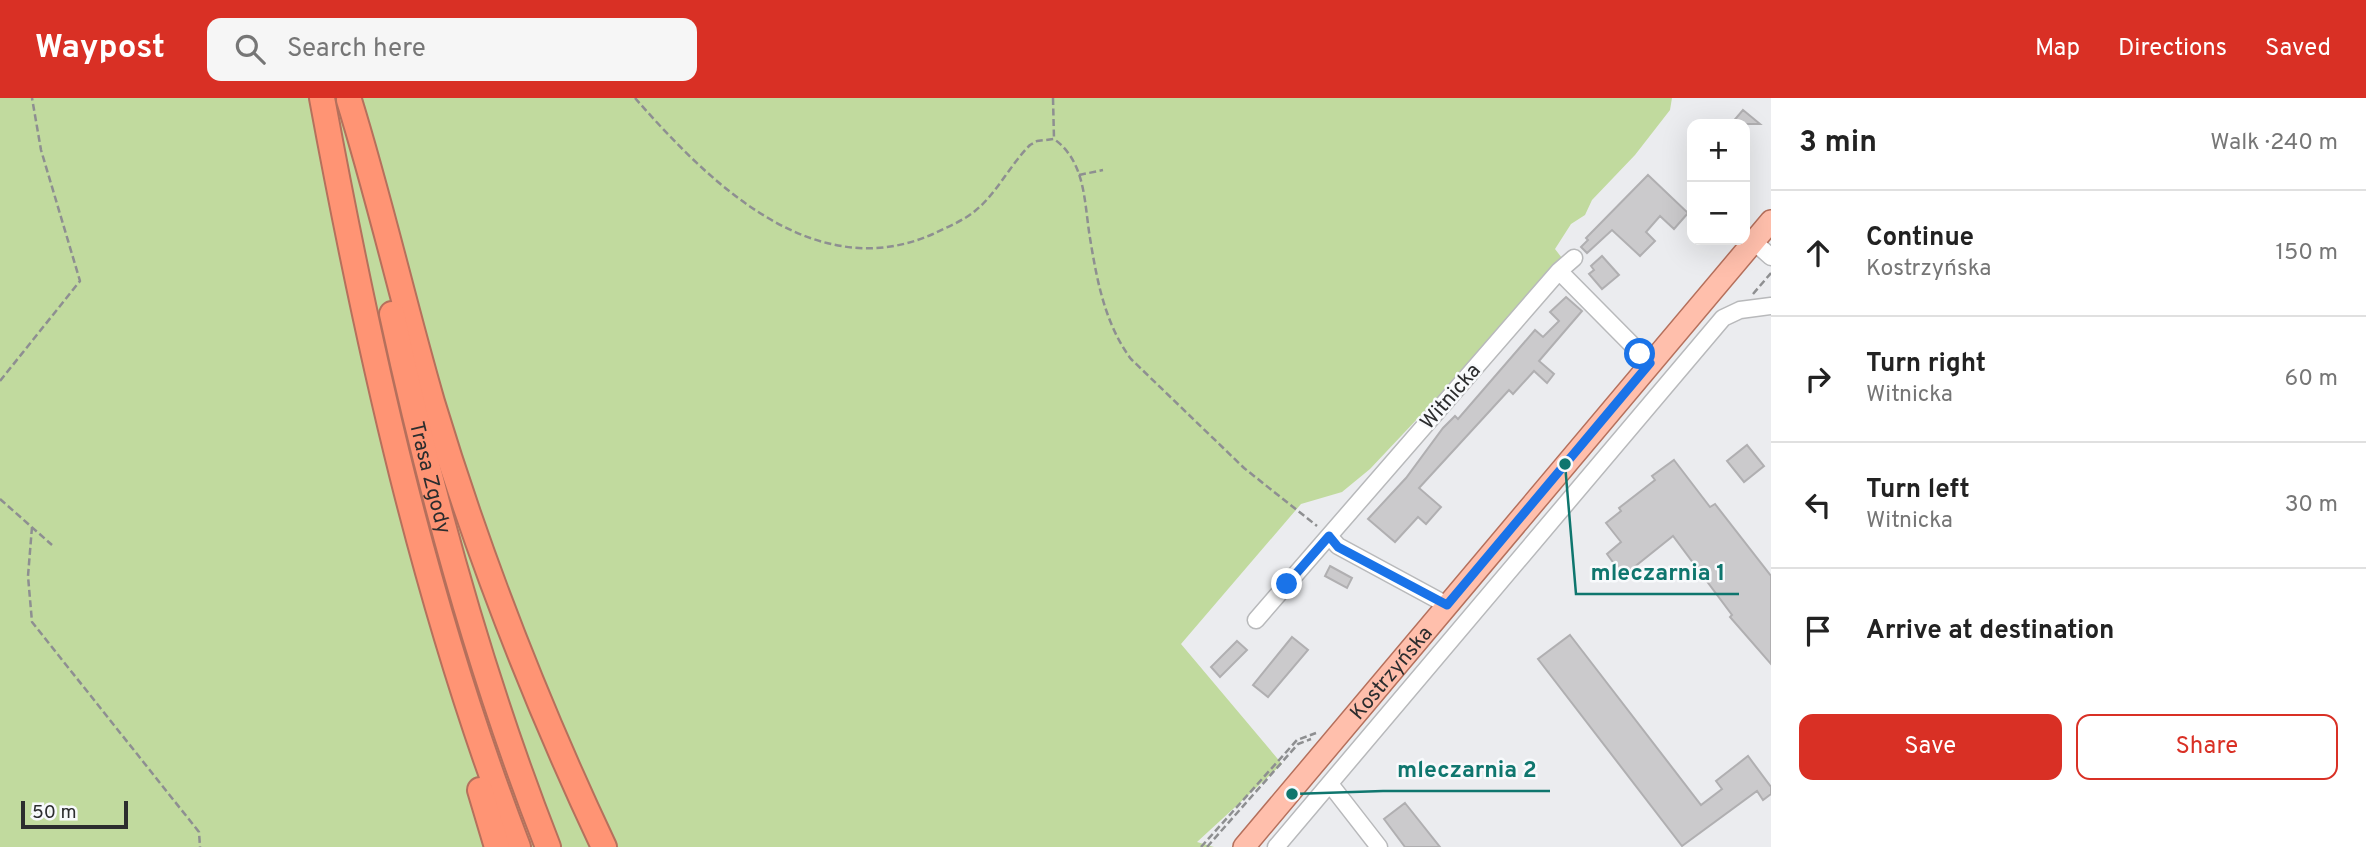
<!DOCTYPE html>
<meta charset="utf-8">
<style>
body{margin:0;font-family:Overpass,sans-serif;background:#f6f6f6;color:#222}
.controls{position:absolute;right:21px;top:21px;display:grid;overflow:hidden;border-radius:14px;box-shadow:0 7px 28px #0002}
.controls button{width:63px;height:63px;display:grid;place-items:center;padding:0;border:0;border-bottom:2px solid #e0e0e0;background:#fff;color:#222;font:35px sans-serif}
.scale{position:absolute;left:21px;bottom:18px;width:107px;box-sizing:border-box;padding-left:7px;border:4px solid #2c2d2e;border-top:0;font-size:19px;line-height:24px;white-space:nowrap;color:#2c2d2e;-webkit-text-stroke:5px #f8fafc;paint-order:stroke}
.stop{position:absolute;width:21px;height:21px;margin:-16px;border:5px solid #1a73e8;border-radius:50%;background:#fff}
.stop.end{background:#1a73e8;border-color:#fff;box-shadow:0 2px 7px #0008}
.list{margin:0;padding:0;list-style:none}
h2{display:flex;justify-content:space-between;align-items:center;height:91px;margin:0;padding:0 28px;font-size:30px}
h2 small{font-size:23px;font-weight:400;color:#767676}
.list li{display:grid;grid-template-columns:46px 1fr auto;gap:21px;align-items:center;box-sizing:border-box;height:126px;padding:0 28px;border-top:2px solid #e0e0e0}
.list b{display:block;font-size:26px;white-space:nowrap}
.list p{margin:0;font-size:23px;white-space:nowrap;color:#767676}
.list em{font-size:23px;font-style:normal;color:#767676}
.actions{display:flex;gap:14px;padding:21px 28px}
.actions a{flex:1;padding:16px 0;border:2px solid #d93025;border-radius:14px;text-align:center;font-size:24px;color:#d93025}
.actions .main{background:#d93025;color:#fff}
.icon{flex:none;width:38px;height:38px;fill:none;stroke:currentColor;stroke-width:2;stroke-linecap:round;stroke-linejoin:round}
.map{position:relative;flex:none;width:1771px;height:749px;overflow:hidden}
header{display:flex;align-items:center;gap:42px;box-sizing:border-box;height:98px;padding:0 35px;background:#d93025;color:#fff}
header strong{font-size:33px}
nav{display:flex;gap:38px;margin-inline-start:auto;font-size:24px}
.search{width:490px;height:63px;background:#f6f6f6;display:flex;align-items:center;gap:18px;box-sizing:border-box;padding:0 24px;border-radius:14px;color:#767676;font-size:26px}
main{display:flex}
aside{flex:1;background:#fff}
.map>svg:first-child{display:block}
.green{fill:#c1da9e}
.building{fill:#cbcacc;stroke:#b0afb1;stroke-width:2}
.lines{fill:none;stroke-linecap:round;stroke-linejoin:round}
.minor-casing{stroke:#b8b9bb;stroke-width:19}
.major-casing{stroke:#b5705c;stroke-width:24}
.highway-casing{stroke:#b5705c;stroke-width:28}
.path{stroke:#8e8f91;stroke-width:2.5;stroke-dasharray:7 3.5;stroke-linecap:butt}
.minor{stroke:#fff;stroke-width:16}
.major{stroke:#ffbfac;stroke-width:21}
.highway{stroke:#ff9474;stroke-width:24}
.route{stroke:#1a73e8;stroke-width:9}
.labels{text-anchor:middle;stroke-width:5;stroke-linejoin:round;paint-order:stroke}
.street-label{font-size:21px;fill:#2c2d2e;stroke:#f8fafc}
.leader{fill:none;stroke:#0f766e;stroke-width:2.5}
.callout-dot{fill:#0f766e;stroke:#f8fafc;stroke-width:2.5}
.callout-label{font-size:23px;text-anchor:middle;font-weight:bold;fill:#0f766e;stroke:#f8fafc;stroke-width:5;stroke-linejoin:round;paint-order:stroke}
</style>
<header>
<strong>Waypost</strong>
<div class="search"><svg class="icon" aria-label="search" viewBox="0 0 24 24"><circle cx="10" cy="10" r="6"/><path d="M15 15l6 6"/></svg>Search here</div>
<nav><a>Map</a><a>Directions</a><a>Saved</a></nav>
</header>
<main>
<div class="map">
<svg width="1771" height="749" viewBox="0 0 1771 749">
<rect width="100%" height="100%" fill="#ebecef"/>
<!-- green -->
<path class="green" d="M0,0H1672L1670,12L1635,57L1592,102L1585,117L1571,126L1555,151L1565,164L1370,371L1342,394L1301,406L1181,546L1282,666L1197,744L1214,749H0Z"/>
<!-- building -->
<path class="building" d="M1743,12L1760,26H1731Z
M1648,77L1688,115L1674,131L1660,118L1646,134L1655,143L1640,158L1612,132L1587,155L1581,149L1588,142L1586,140Z
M1602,158L1619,177L1602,191L1589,176L1594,172L1591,168Z
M1566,199L1582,213L1539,263L1554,276L1547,285L1534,273L1513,296L1509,292L1419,390L1441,409L1426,426L1418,419L1395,444L1368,421L1406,380L1443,330L1455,318L1458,321L1535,232L1543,239L1559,223L1550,214Z
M1747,347L1764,368L1744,384L1727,363Z
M1674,362L1710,409L1715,406L1771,478V566L1730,519L1732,517L1673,438L1623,478L1607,456L1621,444L1606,425L1621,413L1619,410L1655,382L1652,378Z
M1330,468L1352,480L1347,490L1325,478Z
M1570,537L1701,707L1722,691L1716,683L1748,658L1771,689V696L1763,702L1757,693L1682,748L1538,561Z
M1292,539L1308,552L1268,599L1253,587Z
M1237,543L1247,552L1220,579L1211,569Z
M1405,705L1440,749H1405L1384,721Z"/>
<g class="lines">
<!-- minor casing -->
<g class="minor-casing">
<path id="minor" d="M1753,143L1771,159
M1559,173L1650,265
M1329,438L1338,448L1447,507
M1256,522L1559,173L1574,160
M1330,686L1379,749
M1276,749L1723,220L1740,212L1771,208"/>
</g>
<!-- major casing -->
<g class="major-casing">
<g id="major">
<path id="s1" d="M1244,749L1771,123"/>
</g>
</g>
<!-- highway casing -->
<g class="highway-casing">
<g id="highway">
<path d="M322,0C369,254 425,507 518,749"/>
<path d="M349,2C380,102 403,204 432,304C478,456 536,605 604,749"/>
<path id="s2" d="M392,216C431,397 480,576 548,749"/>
<path d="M480,692L497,749"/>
</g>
</g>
<!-- path -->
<path class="path" d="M635,0C708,83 813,189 933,136C947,129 963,123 975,113C997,95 1010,67 1030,47L1037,43L1054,41C1086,64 1084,104 1090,140C1097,183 1105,226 1131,261L1244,370L1317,428
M1053,0L1054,41
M1079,77L1103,72
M1753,196L1771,175
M0,283L80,183L41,52L32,0
M0,401L52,447
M32,429L28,478L32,524L199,734L200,749
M1201,749L1297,642L1316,635
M1207,749L1298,646L1311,641"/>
<!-- minor -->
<use href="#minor" class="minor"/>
<!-- major -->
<use href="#major" class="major"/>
<!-- highway -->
<use href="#highway" class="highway"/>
</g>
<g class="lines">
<!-- route -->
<path class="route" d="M1287,486L1329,438L1338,449L1447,507L1650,265L1640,256"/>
</g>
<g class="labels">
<!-- street labels -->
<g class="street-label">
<text transform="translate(1450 298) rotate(-49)" y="7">Witnicka</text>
<text dy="7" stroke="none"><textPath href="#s2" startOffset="168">Trasa Zgody</textPath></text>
<text dy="7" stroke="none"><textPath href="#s1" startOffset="228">Kostrzyńska</textPath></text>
</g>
</g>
<!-- callouts -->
<path class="leader" d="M1565 366L1576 496H1739M1292 696L1383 693H1550"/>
<g class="callout-dot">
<circle cx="1565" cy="366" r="7"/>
<circle cx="1292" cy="696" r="7"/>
</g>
<g class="callout-label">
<text x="1658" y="482">mleczarnia 1</text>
<text x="1467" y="679">mleczarnia 2</text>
</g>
</svg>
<div class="controls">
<button>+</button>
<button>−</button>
</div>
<div class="scale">50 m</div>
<div class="stop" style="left:1640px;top:256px"></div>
<div class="stop end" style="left:1287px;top:486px"></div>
</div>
<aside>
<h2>3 min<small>Walk · 240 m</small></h2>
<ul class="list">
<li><svg class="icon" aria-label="ahead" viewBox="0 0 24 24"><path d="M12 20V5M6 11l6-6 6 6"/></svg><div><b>Continue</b><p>Kostrzyńska</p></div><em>150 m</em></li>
<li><svg class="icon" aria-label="right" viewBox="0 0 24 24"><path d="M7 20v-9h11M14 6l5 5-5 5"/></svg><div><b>Turn right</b><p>Witnicka</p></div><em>60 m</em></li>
<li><svg class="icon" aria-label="left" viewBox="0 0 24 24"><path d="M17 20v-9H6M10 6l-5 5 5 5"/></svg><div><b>Turn left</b><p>Witnicka</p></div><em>30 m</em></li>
<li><svg class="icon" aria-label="arrive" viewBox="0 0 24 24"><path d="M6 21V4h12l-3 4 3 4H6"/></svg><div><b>Arrive at destination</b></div></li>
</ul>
<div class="actions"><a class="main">Save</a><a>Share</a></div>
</aside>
</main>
